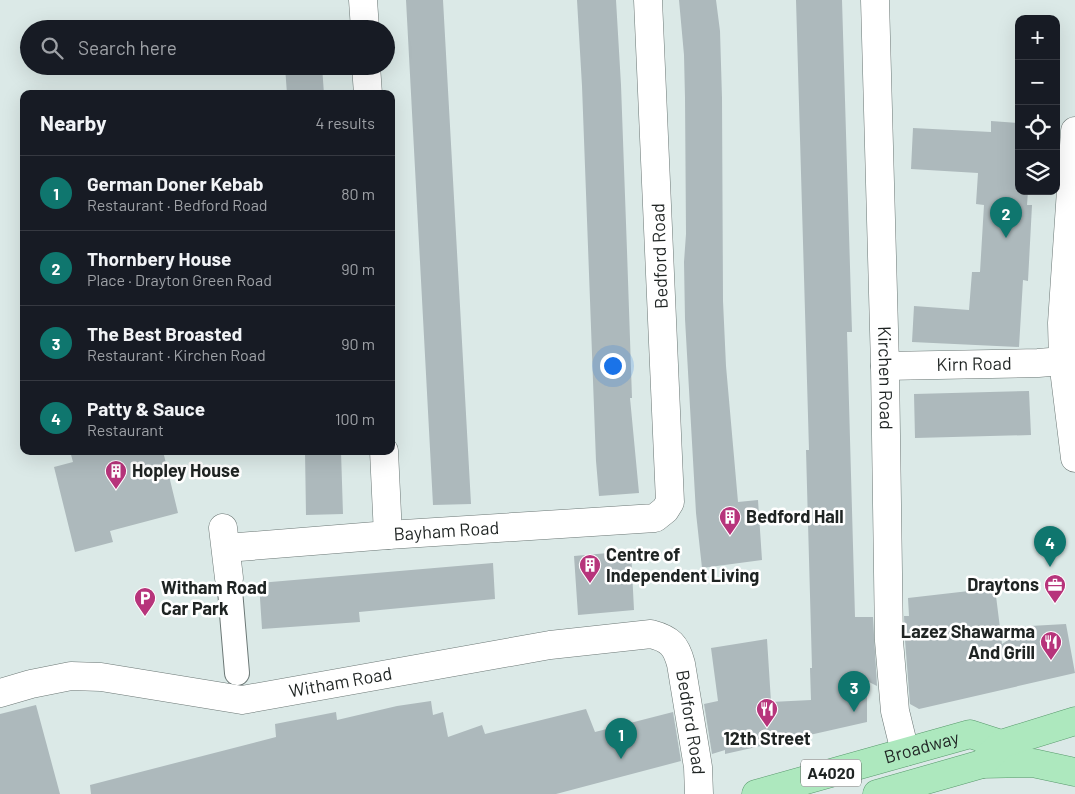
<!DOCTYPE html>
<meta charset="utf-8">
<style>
body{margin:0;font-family:Barlow,sans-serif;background:#20242c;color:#f1f3f6}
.controls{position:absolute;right:15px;top:15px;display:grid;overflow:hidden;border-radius:10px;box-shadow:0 5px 20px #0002}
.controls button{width:45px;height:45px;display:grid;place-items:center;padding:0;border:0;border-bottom:1px solid #363941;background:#171b24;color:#f1f3f6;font:25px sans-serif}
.you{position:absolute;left:612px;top:365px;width:18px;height:18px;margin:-12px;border:4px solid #fff;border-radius:50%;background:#1a73e8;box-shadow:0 0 0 8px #1a73e833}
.badge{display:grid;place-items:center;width:32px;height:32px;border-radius:50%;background:#0f766e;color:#fff;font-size:16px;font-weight:700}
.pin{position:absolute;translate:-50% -41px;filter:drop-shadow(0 1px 2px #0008)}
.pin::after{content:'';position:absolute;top:26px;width:18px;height:15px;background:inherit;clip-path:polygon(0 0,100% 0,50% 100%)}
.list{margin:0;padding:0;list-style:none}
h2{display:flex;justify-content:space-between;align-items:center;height:65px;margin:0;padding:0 20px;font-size:21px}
h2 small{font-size:16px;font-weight:400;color:#9ea1a6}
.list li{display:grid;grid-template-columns:32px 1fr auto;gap:15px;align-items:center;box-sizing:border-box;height:75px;padding:0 20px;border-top:1px solid #363941}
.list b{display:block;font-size:19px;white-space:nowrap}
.list p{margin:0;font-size:16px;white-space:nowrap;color:#9ea1a6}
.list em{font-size:16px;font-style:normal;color:#9ea1a6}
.icon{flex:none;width:28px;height:28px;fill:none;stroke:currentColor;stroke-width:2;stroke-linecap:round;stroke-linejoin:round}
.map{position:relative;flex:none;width:1075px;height:794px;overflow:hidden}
.search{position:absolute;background:#171b24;box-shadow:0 5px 20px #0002;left:20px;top:20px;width:375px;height:55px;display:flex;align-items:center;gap:12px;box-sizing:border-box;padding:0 18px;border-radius:28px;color:#9ea1a6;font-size:19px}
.panel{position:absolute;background:#171b24;box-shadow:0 5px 20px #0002;left:20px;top:90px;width:375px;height:365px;border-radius:10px}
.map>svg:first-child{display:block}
.building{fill:#adb9bc}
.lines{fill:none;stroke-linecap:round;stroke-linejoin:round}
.pedestrian-casing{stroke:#6b7775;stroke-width:26}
.minor-casing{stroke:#6b7775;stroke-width:29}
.secondary-casing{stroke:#6b7775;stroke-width:29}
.primary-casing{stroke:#58996c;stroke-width:29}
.pedestrian{stroke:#fff;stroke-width:24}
.minor{stroke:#fff;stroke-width:28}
.secondary{stroke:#fff;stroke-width:28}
.primary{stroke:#ade8be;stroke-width:28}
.labels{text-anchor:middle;stroke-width:5;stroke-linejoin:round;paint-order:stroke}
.shield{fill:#fff;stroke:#626665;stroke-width:1}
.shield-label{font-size:16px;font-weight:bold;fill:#1f2423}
.street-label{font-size:18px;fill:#1f2423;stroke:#fff}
.poi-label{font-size:18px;font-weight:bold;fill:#1f2423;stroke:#fff;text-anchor:start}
</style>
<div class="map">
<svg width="1075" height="794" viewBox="0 0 1075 794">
<rect width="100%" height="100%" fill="#dbe9e7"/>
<!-- building -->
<path class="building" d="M406,0H443L471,504L433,505Z
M577,0H616L621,85L627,251L632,398H630L639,493L599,496L596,461L582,86Z
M679,0H716L720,31L722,98L723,301L726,366L738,502L758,500L762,560L702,568L696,513L685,319L684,262L686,234L685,98L684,55Z
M796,0H842L851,300L852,332H847L855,617H873L877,686L867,681V722L725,754V750L712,754L704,704L718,701L711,648L767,639L771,702L811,700L810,668H812L806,450H809Z
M321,26V29H284V27Z
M285,66H322L324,94H287Z
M991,121L1019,123V191H1028L1027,205H1032L1028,281L1023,280L1019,347L912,342L914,306L969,310L972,272H980L984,205L976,204L978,173L911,169L913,128L991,132Z
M1029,391L1031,435L915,438L914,394Z
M70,451H163L178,513L110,531L113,542L75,552L54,467L73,462Z
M305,451H341L343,514L306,515Z
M631,551L634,610L578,615L574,556Z
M493,563L495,599L359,612L360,622L262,629L259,583Z
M995,588L1002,644L1030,626L1066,624L1075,673L919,709L910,704L905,640L904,616H909L908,598Z
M431,701L433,715L443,712L448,737L482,725L485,734L586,709L595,732L673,712L681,761L556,794H91L90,785L276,737L275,724L336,712L337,720L397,706Z
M36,705L60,794H0V714Z"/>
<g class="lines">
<!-- pedestrian casing -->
<g class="pedestrian-casing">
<path id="pedestrian" d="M229,578L237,673"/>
</g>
<!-- minor casing -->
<g class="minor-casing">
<g id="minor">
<path d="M363,0L365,29"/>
<path id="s1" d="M875,0L885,366L889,641L895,711L905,752"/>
<path d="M366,66L368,94"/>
<path id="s2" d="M885,366L1038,363L1063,361"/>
<path d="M384,451L388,535"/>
<path d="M223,528L229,578"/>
<path id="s3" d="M226,548L388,535L655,518L665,510L670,502L648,0"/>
<path id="s4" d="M0,693L31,684L71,676L101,677L242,700L550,645L651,634C670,639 676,645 681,664L698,767L699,794"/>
</g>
</g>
<!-- secondary casing -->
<g class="secondary-casing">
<path id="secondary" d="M1075,131L1062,323L1063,361L1075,458"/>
</g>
<!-- primary casing -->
<g class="primary-casing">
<g id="primary">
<path d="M982,764L1033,763L1075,772"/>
<path id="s5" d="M756,794L970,734L1001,744"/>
<path d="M877,794L982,764L1001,744L1075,721"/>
</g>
</g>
<!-- pedestrian -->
<use href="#pedestrian" class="pedestrian"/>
<!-- minor -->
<use href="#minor" class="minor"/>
<!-- secondary -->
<use href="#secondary" class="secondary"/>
<!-- primary -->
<use href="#primary" class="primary"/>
</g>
<!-- icons -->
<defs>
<g id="building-pin" transform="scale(1.125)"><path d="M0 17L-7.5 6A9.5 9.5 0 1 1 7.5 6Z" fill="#b7347b" stroke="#fff"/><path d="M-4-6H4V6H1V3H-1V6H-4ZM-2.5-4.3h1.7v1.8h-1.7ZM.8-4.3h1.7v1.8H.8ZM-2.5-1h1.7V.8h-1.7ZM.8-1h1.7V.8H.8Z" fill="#fff"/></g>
<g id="office-pin" transform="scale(1.125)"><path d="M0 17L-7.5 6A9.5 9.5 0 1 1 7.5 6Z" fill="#b7347b" stroke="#fff"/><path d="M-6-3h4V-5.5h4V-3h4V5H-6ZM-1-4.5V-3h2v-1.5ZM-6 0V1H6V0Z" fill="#fff"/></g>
<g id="parking-pin" transform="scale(1.125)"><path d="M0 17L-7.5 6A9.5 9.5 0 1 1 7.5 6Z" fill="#b7347b" stroke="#fff"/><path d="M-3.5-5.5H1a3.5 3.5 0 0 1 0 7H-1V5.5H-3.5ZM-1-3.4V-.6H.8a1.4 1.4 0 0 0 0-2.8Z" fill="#fff"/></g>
<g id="restaurant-pin" transform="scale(1.125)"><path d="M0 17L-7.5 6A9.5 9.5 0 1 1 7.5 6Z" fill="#b7347b" stroke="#fff"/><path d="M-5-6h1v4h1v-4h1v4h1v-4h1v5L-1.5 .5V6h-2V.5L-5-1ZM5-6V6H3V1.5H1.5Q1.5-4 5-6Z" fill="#fff"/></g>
</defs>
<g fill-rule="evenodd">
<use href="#building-pin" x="116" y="471"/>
<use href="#building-pin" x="730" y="517"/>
<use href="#building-pin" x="590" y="565"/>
<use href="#office-pin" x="1055" y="585"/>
<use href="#parking-pin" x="145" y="598"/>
<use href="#restaurant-pin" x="1051" y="642"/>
<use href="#restaurant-pin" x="767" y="709"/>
</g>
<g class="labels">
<!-- shield labels -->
<rect class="shield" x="801" y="759.5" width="60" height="27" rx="4"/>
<g class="shield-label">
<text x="831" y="779">A4020</text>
</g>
<!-- street labels -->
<g class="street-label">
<text transform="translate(660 256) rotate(-92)" y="6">Bedford Road</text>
<text dy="6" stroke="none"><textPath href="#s2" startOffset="89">Kirn Road</textPath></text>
<text dy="6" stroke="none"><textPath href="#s1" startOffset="378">Kirchen Road</textPath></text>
<text dy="6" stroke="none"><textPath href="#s3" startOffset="221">Bayham Road</textPath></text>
<text dy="6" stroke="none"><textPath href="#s4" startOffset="346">Witham Road</textPath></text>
<text dy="6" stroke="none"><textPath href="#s4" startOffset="765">Bedford Road</textPath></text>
<text dy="6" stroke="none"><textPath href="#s5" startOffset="172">Broadway</textPath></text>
</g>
<!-- poi labels -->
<g class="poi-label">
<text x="132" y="477">Hopley House</text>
<text x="746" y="523">Bedford Hall</text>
<text x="606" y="561">Centre of<tspan x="606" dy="21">Independent Living</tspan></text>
<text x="1039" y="591" text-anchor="end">Draytons</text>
<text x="161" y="594">Witham Road<tspan x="161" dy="21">Car Park</tspan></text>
<text x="1035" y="638" text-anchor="end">Lazez Shawarma<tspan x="1035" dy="21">And Grill</tspan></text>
<text x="767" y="745" text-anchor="middle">12th Street</text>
</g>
</g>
</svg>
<div class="controls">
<button>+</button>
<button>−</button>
<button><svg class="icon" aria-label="locate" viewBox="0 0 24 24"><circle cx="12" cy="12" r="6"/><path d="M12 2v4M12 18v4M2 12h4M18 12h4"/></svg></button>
<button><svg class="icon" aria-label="layers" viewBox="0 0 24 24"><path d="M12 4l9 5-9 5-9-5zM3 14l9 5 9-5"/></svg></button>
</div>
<div class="you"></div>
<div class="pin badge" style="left:621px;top:759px">1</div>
<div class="pin badge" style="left:1006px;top:238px">2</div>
<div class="pin badge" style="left:854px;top:712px">3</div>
<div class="pin badge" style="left:1050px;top:567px">4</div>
<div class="search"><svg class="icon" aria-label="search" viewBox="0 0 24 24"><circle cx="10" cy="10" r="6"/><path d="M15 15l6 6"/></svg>Search here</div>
<section class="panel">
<h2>Nearby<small>4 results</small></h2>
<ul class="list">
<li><span class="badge">1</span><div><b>German Doner Kebab</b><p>Restaurant · Bedford Road</p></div><em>80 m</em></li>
<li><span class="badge">2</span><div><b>Thornbery House</b><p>Place · Drayton Green Road</p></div><em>90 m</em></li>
<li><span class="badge">3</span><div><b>The Best Broasted</b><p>Restaurant · Kirchen Road</p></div><em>90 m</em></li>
<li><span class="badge">4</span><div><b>Patty &amp; Sauce</b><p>Restaurant</p></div><em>100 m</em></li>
</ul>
</section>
</div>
